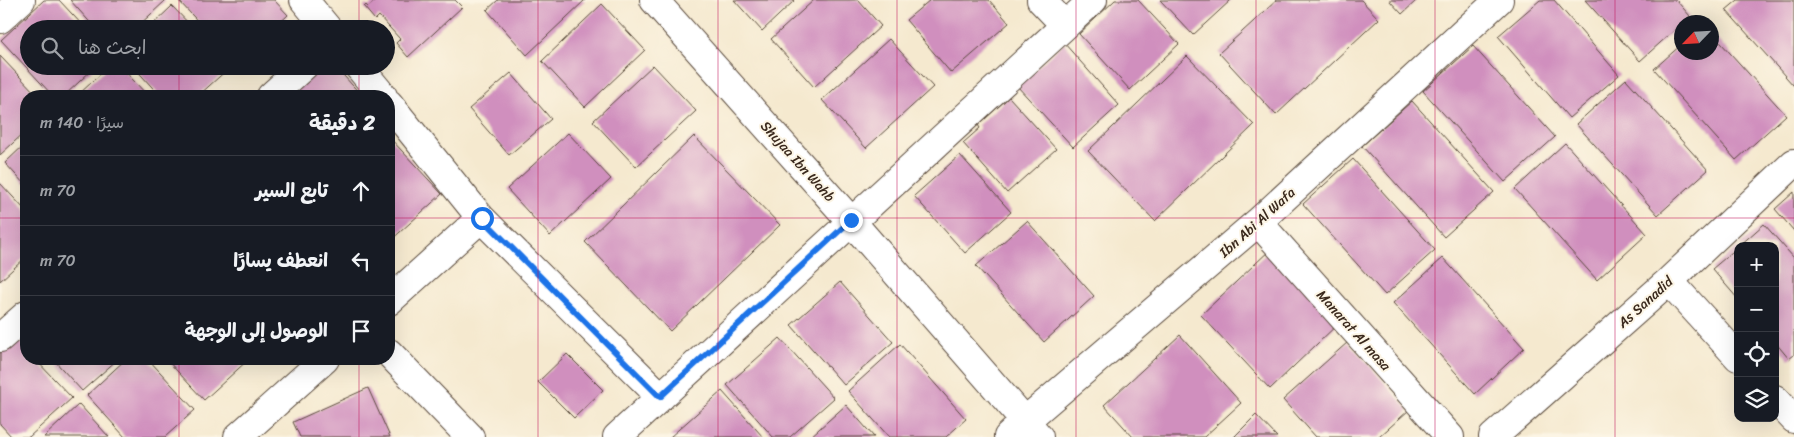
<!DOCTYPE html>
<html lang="ar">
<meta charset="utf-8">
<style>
body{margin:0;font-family:Sriracha,"Playpen Sans Arabic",sans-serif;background:#242831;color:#f1f3f6;direction:rtl}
.controls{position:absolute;right:15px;bottom:15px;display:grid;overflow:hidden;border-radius:10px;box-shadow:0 5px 20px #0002}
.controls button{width:45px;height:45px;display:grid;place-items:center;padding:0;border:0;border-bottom:1px solid #363941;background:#171b24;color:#f1f3f6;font:25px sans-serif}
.compass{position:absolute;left:1674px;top:15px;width:45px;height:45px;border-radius:50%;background:#171b24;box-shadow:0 5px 20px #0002;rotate:245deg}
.stop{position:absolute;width:15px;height:15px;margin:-11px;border:4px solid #1a73e8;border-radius:50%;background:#fff}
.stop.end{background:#1a73e8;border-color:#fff;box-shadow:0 1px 5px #0008}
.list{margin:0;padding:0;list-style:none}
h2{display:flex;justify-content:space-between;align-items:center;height:65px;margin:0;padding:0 20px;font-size:21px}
h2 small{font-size:16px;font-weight:400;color:#9ea1a6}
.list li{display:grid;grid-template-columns:32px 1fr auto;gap:15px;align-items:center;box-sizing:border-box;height:70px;padding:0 20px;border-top:1px solid #363941}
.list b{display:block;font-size:19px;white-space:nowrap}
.list em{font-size:16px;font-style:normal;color:#9ea1a6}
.icon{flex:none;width:28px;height:28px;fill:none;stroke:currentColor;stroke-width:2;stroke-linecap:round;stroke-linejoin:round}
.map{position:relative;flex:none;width:1794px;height:437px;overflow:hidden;direction:ltr}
.search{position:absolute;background:#171b24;box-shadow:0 5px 20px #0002;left:20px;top:20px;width:375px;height:55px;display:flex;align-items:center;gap:12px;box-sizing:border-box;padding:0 18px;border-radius:28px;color:#9ea1a6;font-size:19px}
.panel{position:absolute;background:#171b24;box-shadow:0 5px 20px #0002;left:20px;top:90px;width:375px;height:275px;border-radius:20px;direction:rtl}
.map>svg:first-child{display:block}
.building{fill:#d08fbe}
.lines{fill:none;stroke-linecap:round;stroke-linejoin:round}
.minor-casing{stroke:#574739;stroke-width:30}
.minor{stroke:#fff;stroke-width:28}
.route{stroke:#1a73e8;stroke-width:6}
.grid{fill:none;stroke:#c2185b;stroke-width:1;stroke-opacity:0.55}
.labels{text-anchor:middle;stroke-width:4;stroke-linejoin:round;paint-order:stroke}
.street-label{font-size:14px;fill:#3b2a1e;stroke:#fcf5e5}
</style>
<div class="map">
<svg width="1794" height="437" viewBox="0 0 1794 437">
<rect width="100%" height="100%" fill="#fcf5e5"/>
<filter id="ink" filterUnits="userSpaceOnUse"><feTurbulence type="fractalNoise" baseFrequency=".02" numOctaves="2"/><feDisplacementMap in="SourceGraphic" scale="10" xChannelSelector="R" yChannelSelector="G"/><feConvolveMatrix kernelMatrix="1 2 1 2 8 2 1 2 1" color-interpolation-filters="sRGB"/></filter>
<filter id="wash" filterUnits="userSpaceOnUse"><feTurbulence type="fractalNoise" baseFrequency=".0096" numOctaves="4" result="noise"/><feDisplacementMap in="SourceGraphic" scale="20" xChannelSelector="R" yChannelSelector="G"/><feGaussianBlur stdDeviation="1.12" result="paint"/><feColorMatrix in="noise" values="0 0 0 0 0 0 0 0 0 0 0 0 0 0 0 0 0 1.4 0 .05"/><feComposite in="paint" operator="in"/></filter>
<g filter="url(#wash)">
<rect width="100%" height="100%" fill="#f5e9cf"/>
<g id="blocks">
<!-- building -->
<path class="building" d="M44,0H59L86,29H29V66H96L64,96H53L1,40Z
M70,0H166L135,29H96Z
M181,0H274L288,15L273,29H205L179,1Z
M376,0H455L462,7L408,57L396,43L400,39L379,16L375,20L364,7L366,5L368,7Z
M498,0H585L527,55L487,10Z
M734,0H795L762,31Z
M814,0H858L881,26L814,87L771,39Z
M930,0H989L1009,23L951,73L906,20Z
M1115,0H1138L1179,44L1130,90L1079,34Z
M1160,0H1231L1193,35Z
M1277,0H1361L1379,19L1276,115L1219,53Z
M1389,0H1417L1402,14Z
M1540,0H1554L1619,75L1569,118L1498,36Z
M1585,0H1676L1690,16L1640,61Z
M1738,0H1794V86L1726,10Z
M602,4L645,50L585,107L542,61Z
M172,6L194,29H148Z
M1712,33L1786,115L1736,160L1654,69L1682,44V52H1712Z
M889,39L933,87L866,148L822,100Z
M1064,43L1119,105L1073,147L1017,86Z
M1473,46L1555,137L1505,182L1423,91Z
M0,56L38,96H26V131L0,155Z
M1187,56L1254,125L1155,221L1088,151Z
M653,65L696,111L636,167L593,121Z
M109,66H120L148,96H77Z
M133,66H229L230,67L198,96H160Z
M321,66H335L362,96H287Z
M511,73L551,119L509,155L469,109Z
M1626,79L1708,170L1658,215L1576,124Z
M1009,97L1056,149L1007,193L963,143L980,128L978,125Z
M1412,101L1494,192L1444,237L1362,146Z
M568,133L611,179L550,236L507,189Z
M694,136L780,225L670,331L585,242Z
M389,137L442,194L389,242Z
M26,143V186L5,163Z
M1565,143L1647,234L1597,280L1515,189Z
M960,155L1011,212L965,253L914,196Z
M1353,159L1435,250L1385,295L1303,204Z
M0,183L26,211V257L0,281Z
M1794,192V231L1775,209Z
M1027,221L1094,296L1044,342L976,266Z
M1764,224L1794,258V355L1789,359L1775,342V246H1739Z
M1738,247V299L1712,269Z
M1272,248L1341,321L1270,389L1201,315Z
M1443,258L1524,348L1475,394L1393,303Z
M840,282L893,342L844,385L791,325Z
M1180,335L1241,403L1204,437H1133L1104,405Z
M14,336L26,349V359H35L72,398L29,437H12L0,424V350Z
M780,338L834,398L790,437H773L727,385Z
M1348,342L1409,410L1379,437H1316L1283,400Z
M900,344L966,419L946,437H889L848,391Z
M567,354L603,390L574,418L538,382Z
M53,359H118L82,391Z
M126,359H148L195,410L165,437H125L87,395Z
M166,359H249L204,400Z
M368,388L390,437H300L293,422Z
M722,391L763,437H670Z
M79,404L109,437H44Z
M846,405L874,437H810Z
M1256,415L1277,437H1234Z"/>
</g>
</g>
<g filter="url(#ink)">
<use href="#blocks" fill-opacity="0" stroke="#574739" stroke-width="1"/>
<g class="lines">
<!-- minor casing -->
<g class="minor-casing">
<path id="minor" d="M304,0L328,29
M654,0L851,221L1039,437
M1041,0L1065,25
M0,19L21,0
M358,66L383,96
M271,96L304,66
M389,104L481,218L661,397
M1258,222L1450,437
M1669,281L1738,357
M389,301L481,218
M0,338L26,315
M389,353L470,437
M1775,399L1794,419
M238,437L325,359
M617,437L1093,0
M1008,437L1025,421L1258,222L1499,0
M1493,437L1669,281L1794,163"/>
</g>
<!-- minor -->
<use href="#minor" class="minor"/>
</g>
</g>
<g class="lines" filter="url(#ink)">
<!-- route -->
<path class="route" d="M482,218L660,397L851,220"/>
</g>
<!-- grid -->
<path class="grid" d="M179,0V29M359,0V29M538,0V437M718,0V437M897,0V437M1076,0V437M1256,0V437M1435,0V437M1615,0V437M179,66V96M359,66V96M0,218H26M389,218H1794M179,359V437M359,359V437"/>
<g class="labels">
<!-- street labels -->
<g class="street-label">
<text transform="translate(798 161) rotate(48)" y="5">Shujaa Ibn Wahb</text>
<text transform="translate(1257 222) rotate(-42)" y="5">Ibn Abi Al Wafa</text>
<text transform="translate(1645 302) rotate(-42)" y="5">As Sanadid</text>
<text transform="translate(1354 330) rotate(48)" y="5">Manarat Al masa</text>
</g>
</g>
</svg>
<div class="controls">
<button>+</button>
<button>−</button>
<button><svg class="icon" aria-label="locate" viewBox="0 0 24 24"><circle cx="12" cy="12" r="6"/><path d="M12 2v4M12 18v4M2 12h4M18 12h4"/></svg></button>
<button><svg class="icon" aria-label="layers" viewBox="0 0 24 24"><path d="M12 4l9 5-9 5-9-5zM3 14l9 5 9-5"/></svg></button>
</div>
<svg class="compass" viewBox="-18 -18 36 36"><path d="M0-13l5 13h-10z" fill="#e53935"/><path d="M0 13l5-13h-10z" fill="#9ea1a6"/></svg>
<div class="stop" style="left:482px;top:218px"></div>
<div class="stop end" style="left:851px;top:220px"></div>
<div class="search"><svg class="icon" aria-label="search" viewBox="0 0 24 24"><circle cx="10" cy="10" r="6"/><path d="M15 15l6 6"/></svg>ابحث هنا</div>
<section class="panel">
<h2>2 دقيقة<small>سيرًا · 140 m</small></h2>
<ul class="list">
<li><svg class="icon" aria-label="ahead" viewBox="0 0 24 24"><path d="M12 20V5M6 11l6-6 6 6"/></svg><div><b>تابع السير</b></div><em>70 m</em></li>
<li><svg class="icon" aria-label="left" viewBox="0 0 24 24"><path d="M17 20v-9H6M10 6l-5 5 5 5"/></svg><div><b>انعطف يسارًا</b></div><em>70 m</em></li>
<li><svg class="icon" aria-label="arrive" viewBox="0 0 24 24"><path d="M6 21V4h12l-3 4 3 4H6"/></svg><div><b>الوصول إلى الوجهة</b></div></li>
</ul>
</section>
</div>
